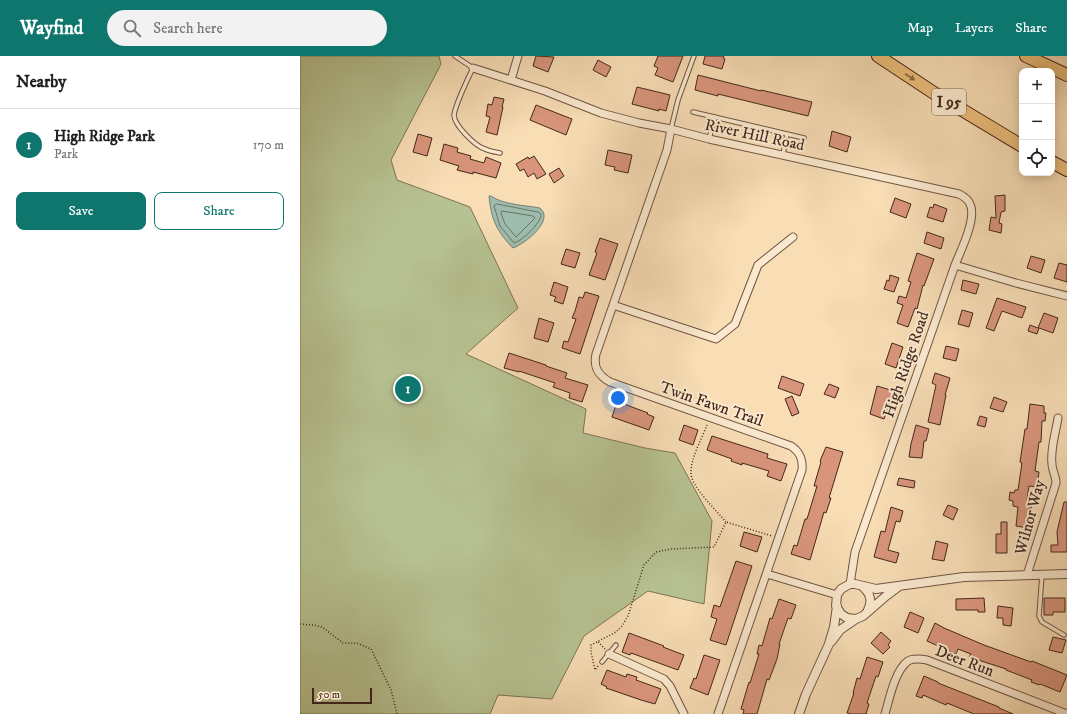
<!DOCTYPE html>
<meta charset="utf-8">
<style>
body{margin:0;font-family:"IM FELL DW Pica",serif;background:#f2f2f2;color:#202124}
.controls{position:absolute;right:12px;top:12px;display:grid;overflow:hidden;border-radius:8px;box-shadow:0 2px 10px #0003}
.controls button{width:36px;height:36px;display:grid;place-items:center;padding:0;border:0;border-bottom:1px solid #e0e0e0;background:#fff;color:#202124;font:20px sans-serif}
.scale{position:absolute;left:12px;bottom:10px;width:60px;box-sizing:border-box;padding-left:4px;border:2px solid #43271b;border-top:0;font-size:11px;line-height:14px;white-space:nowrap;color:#43271b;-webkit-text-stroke:3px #fae9cf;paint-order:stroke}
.you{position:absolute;left:318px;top:342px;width:14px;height:14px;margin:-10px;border:3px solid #fff;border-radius:50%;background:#1a73e8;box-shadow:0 0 0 6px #1a73e833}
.badge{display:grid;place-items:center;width:26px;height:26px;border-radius:50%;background:#0f766e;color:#fff;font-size:13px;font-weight:700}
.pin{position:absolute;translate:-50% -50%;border:2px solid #fff;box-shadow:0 1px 4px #0006}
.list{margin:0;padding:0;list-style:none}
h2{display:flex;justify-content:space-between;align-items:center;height:52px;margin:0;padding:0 16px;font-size:17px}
h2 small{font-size:13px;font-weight:400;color:#757577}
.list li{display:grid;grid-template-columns:26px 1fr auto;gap:12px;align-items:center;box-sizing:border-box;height:72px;padding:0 16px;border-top:1px solid #e0e0e0}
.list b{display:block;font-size:15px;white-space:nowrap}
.list p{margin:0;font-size:13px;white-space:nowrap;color:#757577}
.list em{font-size:13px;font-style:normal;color:#757577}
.actions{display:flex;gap:8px;padding:12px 16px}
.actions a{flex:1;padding:9px 0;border:1px solid #0f766e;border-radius:8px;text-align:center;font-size:14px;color:#0f766e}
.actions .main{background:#0f766e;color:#fff}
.icon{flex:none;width:22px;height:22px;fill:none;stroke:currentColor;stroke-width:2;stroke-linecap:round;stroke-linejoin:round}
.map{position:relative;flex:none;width:767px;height:658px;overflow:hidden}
header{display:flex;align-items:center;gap:24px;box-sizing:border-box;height:56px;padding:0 20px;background:#0f766e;color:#fff}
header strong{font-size:19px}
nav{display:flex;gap:22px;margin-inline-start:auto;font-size:14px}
.search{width:280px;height:36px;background:#f2f2f2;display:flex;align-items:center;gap:10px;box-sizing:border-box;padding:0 14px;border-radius:22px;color:#757577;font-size:15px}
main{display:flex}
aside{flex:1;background:#fff}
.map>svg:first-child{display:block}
.green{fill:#b7c292;stroke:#7d7456}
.water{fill:#9dbcad;stroke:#798073}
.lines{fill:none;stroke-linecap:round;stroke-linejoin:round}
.shore{stroke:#707264;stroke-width:1}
.building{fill:#d9957c;stroke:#43271b}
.service-casing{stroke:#705442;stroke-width:5.5}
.minor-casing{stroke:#705442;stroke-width:9}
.tertiary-casing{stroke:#705442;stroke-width:10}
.motorway-casing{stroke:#43271b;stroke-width:14}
.path{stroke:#43271b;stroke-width:1.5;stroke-dasharray:1 2;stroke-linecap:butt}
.service{stroke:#fae9cf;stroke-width:3.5}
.minor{stroke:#fae9cf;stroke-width:7}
.tertiary{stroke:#fae9cf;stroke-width:8}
.motorway{stroke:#ecbe7a;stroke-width:12}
.oneway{fill:#8f6b46}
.labels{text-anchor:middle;stroke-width:4;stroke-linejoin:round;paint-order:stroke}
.shield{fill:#fae9cf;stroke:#7a6151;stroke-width:1}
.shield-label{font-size:15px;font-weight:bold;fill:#43271b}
.street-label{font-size:16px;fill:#43271b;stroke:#fae9cf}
</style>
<header>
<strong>Wayfind</strong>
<div class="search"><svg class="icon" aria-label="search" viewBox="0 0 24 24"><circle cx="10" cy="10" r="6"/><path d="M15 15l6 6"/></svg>Search here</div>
<nav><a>Map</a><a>Layers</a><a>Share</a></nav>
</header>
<main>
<aside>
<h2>Nearby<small></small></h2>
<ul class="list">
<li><span class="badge">1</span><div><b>High Ridge Park</b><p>Park</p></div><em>170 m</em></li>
</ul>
<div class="actions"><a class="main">Save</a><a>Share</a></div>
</aside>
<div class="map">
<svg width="767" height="658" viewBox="0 0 767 658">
<rect width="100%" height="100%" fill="#f8ddb5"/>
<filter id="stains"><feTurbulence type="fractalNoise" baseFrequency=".005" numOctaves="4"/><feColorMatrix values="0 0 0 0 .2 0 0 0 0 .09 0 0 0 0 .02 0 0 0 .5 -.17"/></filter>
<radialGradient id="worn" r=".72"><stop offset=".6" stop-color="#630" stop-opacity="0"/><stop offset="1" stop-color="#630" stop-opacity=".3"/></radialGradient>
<!-- green -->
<path class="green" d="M0,0H139L141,8L91,104L97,124L170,151L218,252L166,298L286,353L283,377L345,392L375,397L412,465L404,548L348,535L284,580L252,643L198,639L190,658H0Z"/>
<!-- water -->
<path class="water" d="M189,140H191C204,149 224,149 240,152C255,164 225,188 213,192C197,176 191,163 189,140Z"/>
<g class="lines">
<!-- shore -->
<path class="shore" d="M197,148L238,156L241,158C242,166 222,185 214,187L200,170L194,150Z
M202,155L233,160L235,162L216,181L205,168L201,157Z"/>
</g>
<!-- building -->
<path class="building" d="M236,0L254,1L248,16L233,10Z
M358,0H383L373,26L355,19L358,12L354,10Z
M405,0H424L423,2L425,3L422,13L403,8Z
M298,4L311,11L306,21L293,14Z
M398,19L461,35V34L512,46L508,60L418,38V40L395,34Z
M337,31L370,39L366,55L359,53V55L332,48Z
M194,41L204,43L202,51H203L197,79L186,76L190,61L186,60L188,48L192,49Z
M236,49L272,63L266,79L230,64Z
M532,75L551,81L547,96L529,90Z
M118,78L132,82L127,100L113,96Z
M144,88L158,92L157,96L171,100L170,103L184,107L186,101L201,107L196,122L173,116V118L157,114L159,110L140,104Z
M308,94L332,99L328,117L314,114L315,111L305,109Z
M234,100L246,118L237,123L234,117L228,121L224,113L220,115L216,108L228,101L229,103Z
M259,112L264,120L254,127L249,118Z
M705,139V155L701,156L699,167L702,168L701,177L689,174L691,161L696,162L695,140Z
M595,142L611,148L606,162L590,156Z
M634,148L647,153L643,166L627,161L630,151L633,152Z
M627,176L644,182L641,193L624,187Z
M300,182L318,188L305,224L289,219L297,197L295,196Z
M266,193L280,197L275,212L261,208Z
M617,197L634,203L624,230L623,229L617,253L615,252L608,271L597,267L603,249L597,247L599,240L606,242L611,226L608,225Z
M731,200L745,204L741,217L727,212Z
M759,207L767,209V226L754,222Z
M590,219L599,222L594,236L584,233L587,224L589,225Z
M663,224L679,228L676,238L661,234Z
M254,226L268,231L263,248L254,245L256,241L250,239Z
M285,236L299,240L280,298L262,292L264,285L268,286L276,263L272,262L275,255L279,241L283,242Z
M697,242L726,251L722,262L702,255L694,275L686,272Z
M662,254L673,257L669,271L658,268Z
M744,257L758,262L753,277L739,272L737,278L728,275L730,269L738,272Z
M239,262L254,267L248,286L234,282Z
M592,287L603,291L596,312L585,308Z
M646,290L659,293L656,305L643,302Z
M209,297L246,309V310L267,317L265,322L288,329L282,346L269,342L270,337L253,331L255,327L219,315V316L204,312Z
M635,317L650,322L645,339H646L640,369L628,366L636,329L632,327Z
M482,320L504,328L500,340L478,332Z
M529,328L539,332L535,342L524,338Z
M577,330L594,335L584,363L570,358Z
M492,340L499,357L492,360L485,343Z
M694,341L707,346L703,356L690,352Z
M324,348L348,357L347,358L354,361L349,374L312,361L316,349L323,351Z
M730,348L744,350V357H746L745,365H742L741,386H739L735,415L739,416L737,431L729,430L727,444L732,445L731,453L729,452L728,472L716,470L718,451L713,450V445L709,444L710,436L714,437L715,434H718L722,407L720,406L725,373H727Z
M680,360L687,362L685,371L677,369Z
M384,369L398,374L393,389L379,384Z
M616,369L629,373L626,385H624L622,402L609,401L611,388Z
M412,380L468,398L467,402L487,408L481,425L467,420L469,415L442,407V409L431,405L432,403L407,394Z
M526,391L543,396L529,442H531L526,457L524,456L510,504L491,498L494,489L497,490L505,463H507L517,430H514L521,406L520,405Z
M599,422L615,425L614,432L597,429Z
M764,446H767V496H751V489H758L757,476Z
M648,449L658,453L653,464L643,459Z
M591,451L603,455L600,466L596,465L588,494L599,497L596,507L574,501L581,475L585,476Z
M701,466H707V497H696V478H701Z
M444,476L462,481L457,496L440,490Z
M636,485L648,488L644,505L632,503Z
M436,505L452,510L426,589L410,584L417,563L411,561L414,549L420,551L421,548Z
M684,542L685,556H678V554H656V543Z
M744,542H765V556H753V559H744Z
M479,543L496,549L491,563L488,562L479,588H480L477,603L469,624L467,623L457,658H443L444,654L441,653L449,626L450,627L459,598H457L459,589L462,590L470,562L472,563Z
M698,550L713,552L711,570L703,569V562H697Z
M610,556L624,562L618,577L604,571Z
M635,567L644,572L684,589L731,606L732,605L767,619L760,636L740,628L739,629L731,626L732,624L706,614V613L669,601L671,598L658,593L656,598L627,585Z
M581,576L591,585L588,589L590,591L583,598L571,587Z
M329,577L364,590L363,591L384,599L378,614L331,597L330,599L322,596Z
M753,581L766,584L762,597L749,594Z
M404,599L420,604L408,639L390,632L394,622L396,623Z
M567,601L583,606L578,621L576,620L567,647L569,648L566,658H551L547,657L554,637H553L557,622L560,623Z
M307,614L326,621L327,618L337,621L336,624L361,633L355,648L341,644L306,632L307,631L301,628Z
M624,620L638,626V627L699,651V652L713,658H674L647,647L646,649L623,639L622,642L616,640Z"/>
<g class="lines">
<!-- service casing -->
<g class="service-casing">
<path id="service" d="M155,0L173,12C168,22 155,50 154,59C154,69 175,90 185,93C189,95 195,96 200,97
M393,56L504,82
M371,73L378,44L394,0
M409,83L415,61
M483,98L487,78
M742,519L739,560L742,566L764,579
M302,606L316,589"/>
</g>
<!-- minor casing -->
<g class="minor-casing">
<path id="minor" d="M173,12L245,35L301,57L339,67L371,73L409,83L659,138C663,140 668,143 670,148C677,162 661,194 655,209
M211,24L218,0
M371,73L367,94L296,298C293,311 298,319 310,326L491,390C500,396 503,403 502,414L418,658
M313,249L416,283L435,268L458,209L493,181
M467,518L537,539
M727,519L756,427C756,420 752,414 752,408C750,393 756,376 758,362
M550,528L555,496L655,209L716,227L767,240
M309,598L364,623L370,630L384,658
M585,658C589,644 595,614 608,605C613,602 621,603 627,604L767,658"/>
</g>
<!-- tertiary casing -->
<g class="tertiary-casing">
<path id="tertiary" d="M562,530C570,537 573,544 568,554
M598,531L586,540L563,560L556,563L547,562L541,558L536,550L537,539L541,533L550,528H555L576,533L664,521L767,518
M531,586L540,574L556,563
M499,658L506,638L529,588L534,571L537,550"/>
</g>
<!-- motorway casing -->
<g class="motorway-casing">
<path id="motorway" d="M578,0L634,37L722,90
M726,0L767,19
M752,106L767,114"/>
</g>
<!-- path -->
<path class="path" d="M407,369C402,382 391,402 391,416C390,430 417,455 426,466
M0,568L14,569L22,571L43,587H57L71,593L91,634L97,658
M298,586L305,593
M298,610L295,614L291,596V589L316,576L322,570L328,560L344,509L356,496L371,493L414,491L426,466L472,480"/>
<!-- service -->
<use href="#service" class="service"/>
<!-- minor -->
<use href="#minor" class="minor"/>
<!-- tertiary -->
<use href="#tertiary" class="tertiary"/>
<!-- motorway -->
<use href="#motorway" class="motorway"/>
</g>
<!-- one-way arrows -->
<defs><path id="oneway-solid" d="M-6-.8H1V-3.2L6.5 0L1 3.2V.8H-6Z"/></defs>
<use class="oneway" href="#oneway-solid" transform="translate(610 21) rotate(33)"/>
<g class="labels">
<!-- shield labels -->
<rect class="shield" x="632" y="33" width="34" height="26" rx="3"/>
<g class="shield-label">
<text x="649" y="51">I 95</text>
</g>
<!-- street labels -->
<g class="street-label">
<text transform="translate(455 78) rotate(12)" y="6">River Hill Road</text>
<text transform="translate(605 308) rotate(-71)" y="6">High Ridge Road</text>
<text transform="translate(412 347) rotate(19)" y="6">Twin Fawn Trail</text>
<text transform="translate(729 461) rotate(-75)" y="6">Wilnor Way</text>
<text transform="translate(665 604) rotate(21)" y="6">Deer Run</text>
</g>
</g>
<rect width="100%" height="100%" filter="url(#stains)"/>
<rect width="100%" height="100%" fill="url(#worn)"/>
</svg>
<div class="controls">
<button>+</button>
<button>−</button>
<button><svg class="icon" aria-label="locate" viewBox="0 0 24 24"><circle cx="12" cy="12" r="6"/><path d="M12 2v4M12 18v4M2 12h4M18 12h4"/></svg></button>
</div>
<div class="scale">50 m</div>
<div class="you"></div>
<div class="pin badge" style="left:108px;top:333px">1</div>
</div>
</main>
